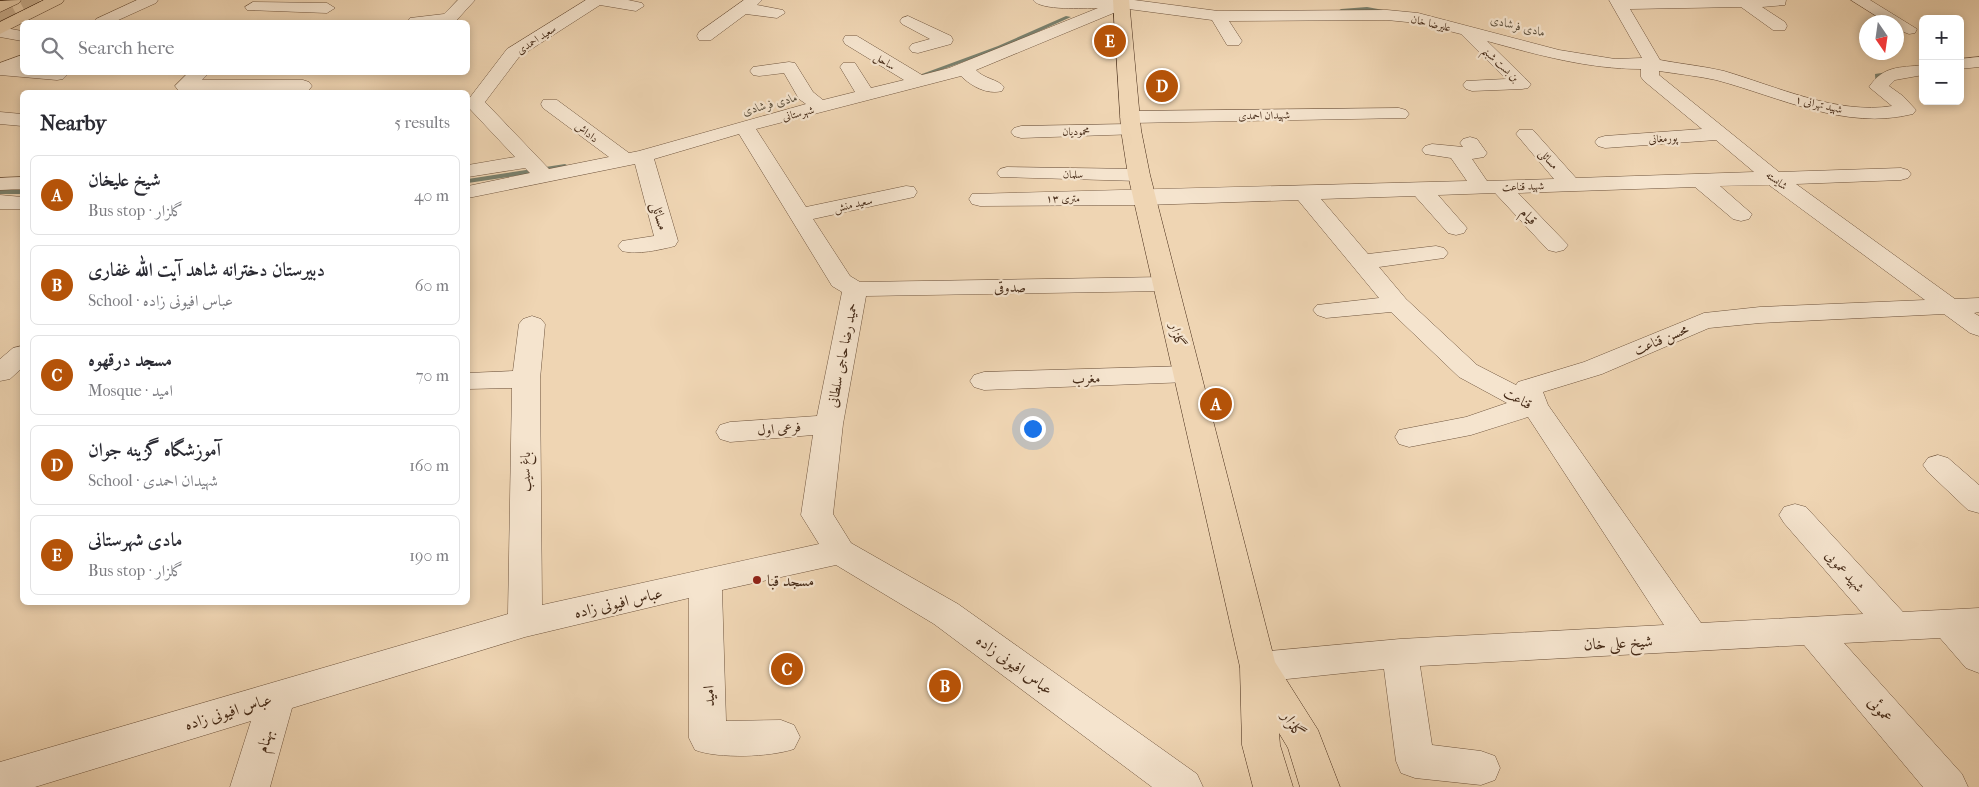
<!DOCTYPE html>
<meta charset="utf-8">
<style>
body{margin:0;font-family:"IM FELL French Canon",Amiri,serif;background:#f2f2f3;color:#2b2b33}
.controls{position:absolute;right:15px;top:15px;display:grid;overflow:hidden;border-radius:8px;box-shadow:0 2px 8px #0003}
.controls button{width:45px;height:45px;display:grid;place-items:center;padding:0;border:0;border-bottom:1px solid #e1e1e2;background:#fff;color:#2b2b33;font:25px sans-serif}
.compass{position:absolute;left:1859px;top:15px;width:45px;height:45px;border-radius:50%;background:#fff;box-shadow:0 2px 8px #0003;rotate:167deg}
.you{position:absolute;left:1032px;top:428px;width:18px;height:18px;margin:-12px;border:4px solid #fff;border-radius:50%;background:#1a73e8;box-shadow:0 0 0 8px #1a73e833}
.badge{display:grid;place-items:center;width:32px;height:32px;border-radius:50%;background:#b45309;color:#fff;font-size:16px;font-weight:700}
.pin{position:absolute;translate:-50% -50%;border:2px solid #fff;box-shadow:0 1px 5px #0006}
.list{margin:0;padding:0;list-style:none}
h2{display:flex;justify-content:space-between;align-items:center;height:65px;margin:0;padding:0 20px;font-size:21px}
h2 small{font-size:16px;font-weight:400;color:#7c7c81}
.list li{display:grid;grid-template-columns:32px 1fr auto;gap:15px;align-items:center;box-sizing:border-box;height:80px;margin:0 10px 10px;padding:0 10px;border:1px solid #e1e1e2;border-radius:8px}
.list b{display:block;font-size:19px;white-space:nowrap}
.list p{margin:0;font-size:16px;white-space:nowrap;color:#7c7c81}
.list em{font-size:16px;font-style:normal;color:#7c7c81}
.icon{flex:none;width:28px;height:28px;fill:none;stroke:currentColor;stroke-width:2;stroke-linecap:round;stroke-linejoin:round}
.map{position:relative;flex:none;width:1979px;height:787px;overflow:hidden}
.search{position:absolute;background:#fff;box-shadow:0 2px 8px #0003;left:20px;top:20px;width:450px;height:55px;display:flex;align-items:center;gap:12px;box-sizing:border-box;padding:0 18px;border-radius:8px;color:#7c7c81;font-size:19px}
.panel{position:absolute;background:#fff;box-shadow:0 2px 8px #0003;left:20px;top:90px;width:450px;height:515px;border-radius:8px}
.map>svg:first-child{display:block}
.lines{fill:none;stroke-linecap:round;stroke-linejoin:round}
.stream{fill:#79806d;fill-rule:evenodd}
.major-tunnel{stroke:#cdb394;stroke-width:18;stroke-dasharray:18 9;stroke-linecap:butt}
.minor-casing{stroke:#70553e;stroke-width:1}
.major-casing{stroke:#452a17;stroke-width:1}
.minor{fill:#f5e4ce;fill-rule:evenodd}
.major{fill:#efd5b3;fill-rule:evenodd}
.poi-dot{fill:#8f2418;stroke:#f5e4ce;stroke-width:2}
.labels{text-anchor:middle;stroke-width:4.5;stroke-linejoin:round;paint-order:stroke}
.far-street-label{font-size:11px;fill:#452a17;stroke:#f5e4ce}
.far-water-label{font-size:12px;font-style:italic;fill:#5a4e3b;stroke:#f5e4ce}
.street-label{font-size:14px;fill:#452a17;stroke:#f5e4ce}
.near-poi-label{font-size:16px;fill:#452a17;stroke:#f5e4ce;text-anchor:start}
.near-street-label{font-size:16px;fill:#452a17;stroke:#f5e4ce}
</style>
<div class="map">
<svg width="1979" height="787" viewBox="0 0 1979 787">
<rect width="100%" height="100%" fill="#efd5b3"/>
<filter id="stains"><feTurbulence type="fractalNoise" baseFrequency=".004" numOctaves="4"/><feColorMatrix values="0 0 0 0 .2 0 0 0 0 .09 0 0 0 0 .02 0 0 0 .5 -.17"/></filter>
<radialGradient id="worn" r=".72"><stop offset=".6" stop-color="#630" stop-opacity="0"/><stop offset="1" stop-color="#630" stop-opacity=".3"/></radialGradient>
<g class="lines">
<!-- stream -->
<path class="stream" d="M1367,7L1389,11L1386,13L1367,11L1341,13L1338,11L1341,9Z
M1066,16L1071,17L1002,48L916,79L911,78L998,46Z
M1894,71L1896,72V74L1880,77L1881,89L1876,90L1875,74Z
M565,164L569,166L568,168L468,183V179Z
M0,190H22V194H0Z"/>
<!-- major-tunnel -->
<path class="major-tunnel" d="M0,22L42,0"/>
<!-- minor casing -->
<g class="minor-casing">
<path id="minor" d="M137,0H158L156,3L114,22H94L96,19Z
M458,0H475L455,22L408,21L410,18L444,14Z
M586,0H628L642,3L644,6L636,11L600,5L519,57L485,102L549,169L609,157L543,108L541,104L543,100H557L629,153L639,151L806,104L799,99L784,73L759,76L753,75L750,71L753,67L789,62L795,63L813,92L823,100L855,92L840,67L843,63H855L871,88L904,80L845,44L843,40L845,36H857L922,75L949,68L1098,8C1084,8 1041,11 1033,0H1134L1218,11L1387,10L1418,13L1559,50L1615,59L1642,58L1609,0H1786L1785,5L1762,7L1785,22L1787,26L1785,30H1773L1741,7L1630,9L1660,60C1681,64 1703,66 1724,71C1775,86 1838,115 1892,106L1869,87C1884,65 1899,68 1923,65V75L1895,80L1889,86L1903,96L1916,110L1913,114C1845,131 1780,97 1716,80C1698,76 1678,74 1659,71V75L1779,172L1901,168L1908,170L1911,174L1908,178L1901,180L1796,184L1955,299L1979,298V312L1974,313L1979,316V336L1970,333L1944,314L1760,323L1709,328L1602,374L1543,392L1548,405L1701,623L1863,614L1784,523L1779,515L1784,507L1795,504L1806,507L1903,612L1979,608V673L1966,668L1940,638L1844,643L1962,774L1968,787H1923L1804,645L1420,666L1432,745L1481,751L1495,756L1500,768L1495,780L1481,785L1415,778L1401,773L1396,761L1384,669L1258,682L1245,677L1240,667L1245,657L1258,652L1400,639L1664,625L1528,417L1471,435L1409,447L1399,444L1395,437L1399,430L1466,417L1507,403L1459,377L1391,312L1326,318L1317,315L1313,310L1317,305L1379,298L1298,200L1145,205L980,206L972,204L969,199L972,194L1467,181L1451,158L1425,154L1422,150L1425,146L1432,144L1463,147L1460,143L1463,139L1470,137L1477,139L1487,153L1484,157L1472,159L1487,181L1554,179L1516,134L1519,130H1533L1576,178L1754,172L1716,140L1605,148L1598,146L1595,142L1598,138L1605,136L1702,129L1644,81L1641,77V69C1588,69 1538,55 1487,41L1531,84L1528,88L1522,89L1472,91L1466,89L1463,85L1466,81L1506,79L1461,34L1417,23L1387,20L1229,21L1242,41L1239,45H1227L1212,20L1121,8H1117L1116,12L976,70C984,79 998,79 1004,87L1002,91C987,95 971,86 961,76L756,129L806,207L906,186L914,187L917,192L914,197L813,219L850,276L860,282L1164,277L1173,279L1176,284L1173,289L1164,291L866,296L843,424L833,514L851,543L958,604L1197,774L1203,787H1152L934,624L836,565L722,590L726,721L781,720L794,725L800,737L794,749C770,757 719,759 695,750L689,738V598L525,637L292,708L270,787H230L251,721L35,787H0V762L508,614L512,388L468,389V373L513,371L519,324L523,319L532,316L541,319L545,324L540,379L542,605L819,544L801,515L813,435L730,442L720,439L716,432L720,425L730,422L817,416L842,292L832,286L829,281L739,134L654,159L678,241L675,246C659,250 638,255 622,251L618,246L622,241L654,236L635,164L468,198V186L530,173L525,168L468,177V165L515,157L468,107V100L507,49ZM1769,185L1925,300L1760,307L1704,313L1584,362L1518,382L1516,385L1477,365L1406,299L1379,267L1444,258L1448,253L1444,248L1436,246L1368,254L1321,199L1415,196L1448,233L1456,235L1464,233L1467,228L1438,195L1495,193L1548,250L1556,252L1564,250L1568,245L1518,193L1695,187L1733,219L1741,221L1749,219L1752,214L1720,186Z
M744,0H762L757,5L783,10L785,13L777,18L746,14L711,40H699L697,36L699,32Z
M1851,0H1870L1917,29L1915,33L1909,34L1896,29V22H1886Z
M253,2L327,3L335,8L327,13L247,10L245,7Z
M908,16L951,36L953,40L951,44L918,53L912,52L909,48L912,44L930,39L902,24L900,21L902,18Z
M0,27L22,31V41L0,37Z
M22,55V72H70L63,79L57,80L0,75V63Z
M1979,57V67L1960,69V59Z
M189,72H210L202,80H303L309,82L312,86L309,90L303,92L178,90L175,86Z
M1399,108L1406,110L1409,114L1406,118L1130,123L1123,121L1120,117L1123,113L1130,111Z
M0,112L22,114V126L0,124Z
M1131,124L1138,126L1141,130L1138,134L1021,138L1014,136L1011,132L1014,128L1021,126Z
M1007,167L1139,169L1146,171L1150,175L1146,179L1139,181L1000,177L997,173L1000,169Z
M22,177V189L0,190V178Z
M0,195L22,197V209H0Z
M22,346V368L10,379L0,381V359L13,348Z
M1188,366L1198,368L1201,374L1198,380L1188,382L984,390L974,387L970,381L974,375L984,372Z
M1938,455L1948,458L1979,485V513L1968,510L1928,472L1923,465L1928,458Z"/>
</g>
<!-- major casing -->
<g class="major-casing">
<path id="major" d="M21,0L19,3L0,12V1Z
M44,0H64L62,3L0,34V22Z
M1113,0H1129L1141,130L1150,175L1275,662L1318,730L1340,787H1300L1288,748L1279,733L1280,745L1293,787H1253L1242,745L1240,667L1128,175L1121,130Z"/>
</g>
<!-- minor -->
<use href="#minor" class="minor"/>
<!-- major -->
<use href="#major" class="major"/>
</g>
<!-- markers -->
<circle class="poi-dot" cx="757" cy="580" r="5"/>
<g class="labels">
<!-- far-street labels -->
<g class="far-street-label">
<text transform="translate(1431 23) rotate(13)" y="4">علیرضا خان</text>
<text transform="translate(536 39) rotate(-33)" y="4">سعید احمدی</text>
<text transform="translate(885 61) rotate(32)" y="4">ساحل</text>
<text transform="translate(1501 64) rotate(43)" y="4">بن بست شبنم</text>
<text transform="translate(1819 104) rotate(13)" y="4">شهید تهرانی ۱</text>
<text transform="translate(798 113) rotate(-14)" y="4">شهرستانی</text>
<text transform="translate(1264 115) rotate(-1)" y="4">شهیدان احمدی</text>
<text transform="translate(1076 131) rotate(-1)" y="4">محمودیان</text>
<text transform="translate(587 132) rotate(37)" y="4">داداش</text>
<text transform="translate(1663 138) rotate(-4)" y="4">پورمغانی</text>
<text transform="translate(1549 159) rotate(48)" y="4">مسائلی</text>
<text transform="translate(1073 174) rotate(1)" y="4">سلمان</text>
<text transform="translate(1777 180) rotate(37)" y="4">شایسته</text>
<text transform="translate(1523 186) rotate(-2)" y="4">شهید قناعت</text>
<text x="1063" y="202">۱۳ متری</text>
<text transform="translate(853 204) rotate(-13)" y="4">سعید منش</text>
</g>
<!-- far-water labels -->
<g class="far-water-label">
<text transform="translate(1518 26) rotate(14)" y="4">مادی فرشادی</text>
<text transform="translate(770 104) rotate(-15)" y="4">مادی فرشادی</text>
</g>
<!-- street labels -->
<g class="street-label">
<text transform="translate(660 216) rotate(74)" y="5">مسائلی</text>
<text transform="translate(1529 216) rotate(46)" y="5">قیام</text>
<text transform="translate(1010 287) rotate(-1)" y="5">صدوقی</text>
<text transform="translate(1178 335) rotate(75)" y="5">گلزار</text>
<text transform="translate(1661 339) rotate(-23)" y="5">محسن قناعت</text>
<text transform="translate(842 355) rotate(-79)" y="5">حمید رضا حاجی سلطانی</text>
<text transform="translate(1086 378) rotate(-2)" y="5">مغرب</text>
<text transform="translate(1518 398) rotate(29)" y="5">قناعت</text>
<text transform="translate(779 428) rotate(-5)" y="5">فرعی اول</text>
<text transform="translate(525 472) rotate(-90)" y="5">باغ سیب</text>
<text transform="translate(1845 571) rotate(48)" y="5">شهید عمویی</text>
</g>
<!-- near-poi labels -->
<g class="near-poi-label">
<text x="767" y="586">مسجد قبا</text>
</g>
<!-- near-street labels -->
<g class="near-street-label">
<text transform="translate(618 602) rotate(-13)" y="6">عباس افیونی زاده</text>
<text transform="translate(1618 642) rotate(-3)" y="6">شیخ علی خان</text>
<text transform="translate(1015 664) rotate(36)" y="6">عباس افیونی زاده</text>
<text transform="translate(708 696) rotate(-91)" y="6">امید</text>
<text transform="translate(1881 709) rotate(49)" y="6">عموئی</text>
<text transform="translate(228 711) rotate(-17)" y="6">عباس افیونی زاده</text>
<text transform="translate(1294 724) rotate(58)" y="6">گلزار</text>
<text transform="translate(264 741) rotate(-74)" y="6">بهنام</text>
</g>
</g>
<rect width="100%" height="100%" filter="url(#stains)"/>
<rect width="100%" height="100%" fill="url(#worn)"/>
</svg>
<div class="controls">
<button>+</button>
<button>−</button>
</div>
<svg class="compass" viewBox="-18 -18 36 36"><path d="M0-13l5 13h-10z" fill="#e53935"/><path d="M0 13l5-13h-10z" fill="#7c7c81"/></svg>
<div class="you"></div>
<div class="pin badge" style="left:1216px;top:404px">A</div>
<div class="pin badge" style="left:945px;top:686px">B</div>
<div class="pin badge" style="left:787px;top:669px">C</div>
<div class="pin badge" style="left:1162px;top:86px">D</div>
<div class="pin badge" style="left:1110px;top:41px">E</div>
<div class="search"><svg class="icon" aria-label="search" viewBox="0 0 24 24"><circle cx="10" cy="10" r="6"/><path d="M15 15l6 6"/></svg>Search here</div>
<section class="panel">
<h2>Nearby<small>5 results</small></h2>
<ul class="list">
<li><span class="badge">A</span><div><b>شیخ علیخان</b><p>Bus stop · گلزار</p></div><em>40 m</em></li>
<li><span class="badge">B</span><div><b>دبیرستان دخترانه شاهد آیت الله غفاری</b><p>School · عباس افیونی زاده</p></div><em>60 m</em></li>
<li><span class="badge">C</span><div><b>مسجد درقهوه</b><p>Mosque · امید</p></div><em>70 m</em></li>
<li><span class="badge">D</span><div><b>آموزشگاه گزینه جوان</b><p>School · شهیدان احمدی</p></div><em>160 m</em></li>
<li><span class="badge">E</span><div><b>مادی شهرستانی</b><p>Bus stop · گلزار</p></div><em>190 m</em></li>
</ul>
</section>
</div>
